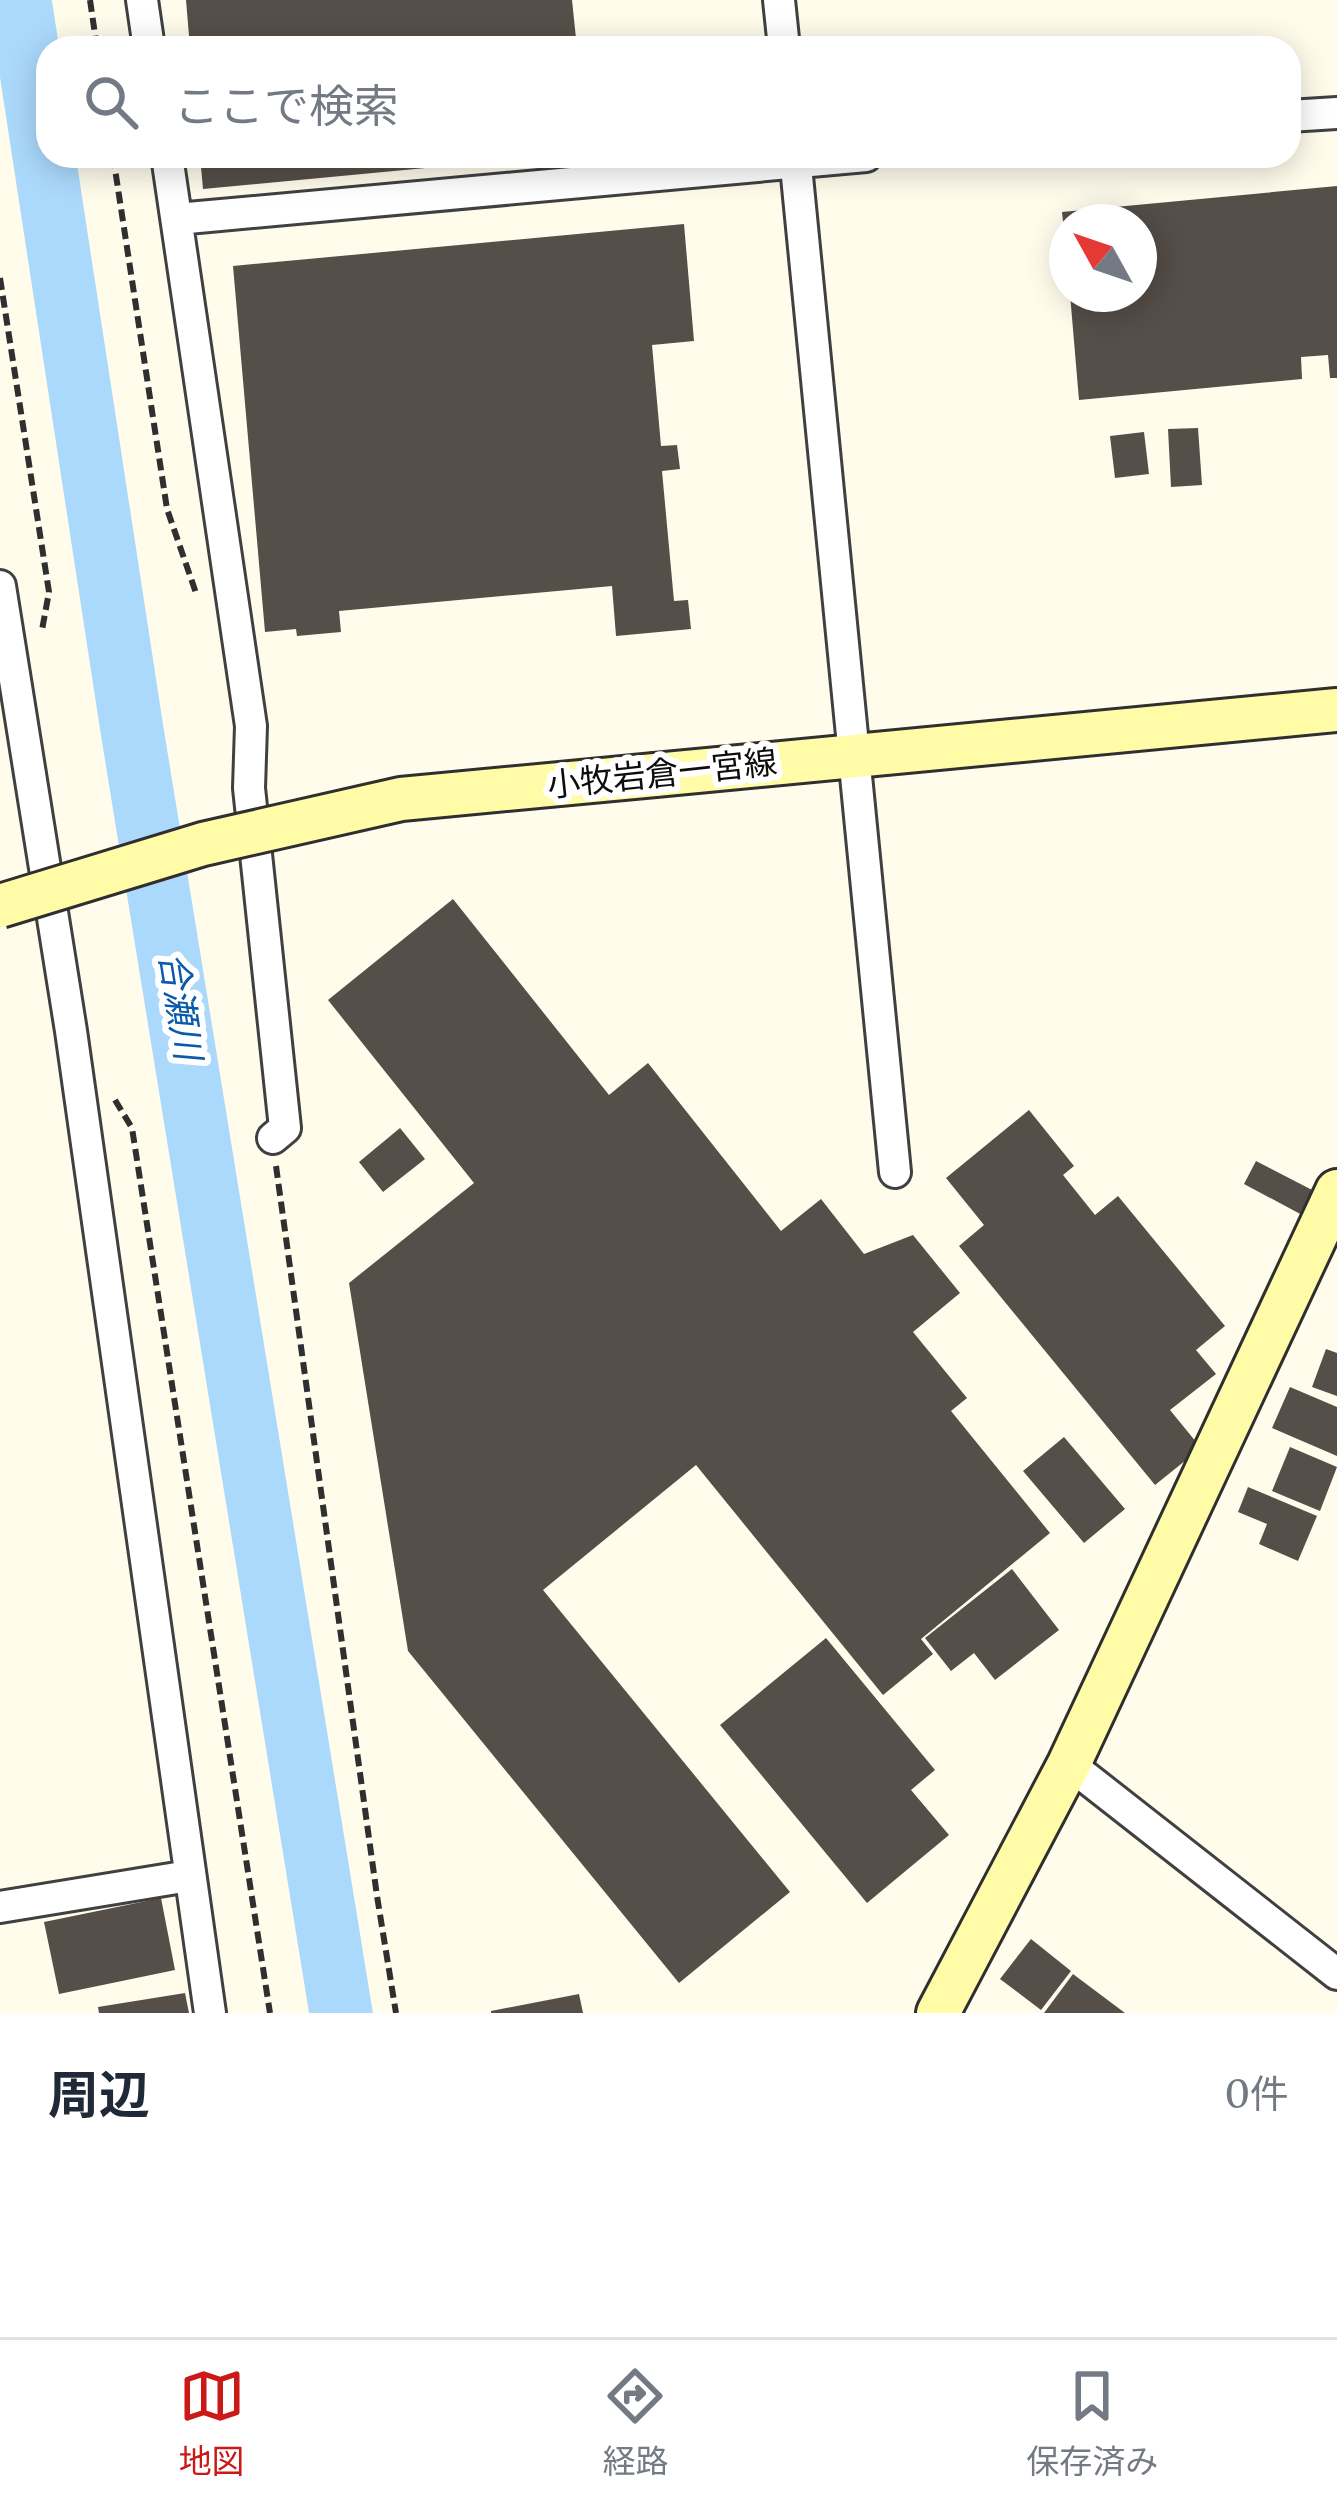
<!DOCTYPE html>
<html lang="ja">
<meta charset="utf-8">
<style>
body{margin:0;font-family:Merriweather,"Noto Sans JP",serif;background:#f6f6f7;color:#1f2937}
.compass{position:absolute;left:1049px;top:204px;width:108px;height:108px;border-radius:50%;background:#fff;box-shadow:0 6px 30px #0003;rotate:310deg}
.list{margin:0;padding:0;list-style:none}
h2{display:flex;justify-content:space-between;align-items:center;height:156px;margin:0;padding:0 48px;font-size:51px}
h2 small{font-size:39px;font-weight:400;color:#747a83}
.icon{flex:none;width:66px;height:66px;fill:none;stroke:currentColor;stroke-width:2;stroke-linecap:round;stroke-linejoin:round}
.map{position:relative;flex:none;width:1337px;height:2013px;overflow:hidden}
.search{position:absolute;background:#fff;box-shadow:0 6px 30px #0003;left:36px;right:36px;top:36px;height:132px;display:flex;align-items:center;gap:30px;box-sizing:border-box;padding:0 42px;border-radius:36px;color:#747a83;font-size:45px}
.sheet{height:324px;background:#fff}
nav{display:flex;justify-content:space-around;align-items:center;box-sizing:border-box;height:168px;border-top:3px solid #e0e1e3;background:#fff;font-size:33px;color:#747a83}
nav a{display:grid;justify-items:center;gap:6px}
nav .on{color:#ca1917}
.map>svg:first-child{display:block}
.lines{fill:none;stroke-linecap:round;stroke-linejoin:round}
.river{stroke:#abd9fc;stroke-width:63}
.building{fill:#564e48}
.street-casing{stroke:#404040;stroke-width:36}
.secondary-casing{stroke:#2f2f2f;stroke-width:48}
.path{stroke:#2f2f2f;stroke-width:6;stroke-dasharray:12 6;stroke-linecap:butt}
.street{stroke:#fff;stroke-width:30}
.secondary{stroke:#fffba7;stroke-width:42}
.secondary-bridge-casing{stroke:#2f2f2f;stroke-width:48;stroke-linecap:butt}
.secondary-bridge{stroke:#fffba7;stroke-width:42}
.labels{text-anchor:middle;stroke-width:12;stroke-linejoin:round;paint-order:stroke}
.street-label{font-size:33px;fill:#0d0d0d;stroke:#fff}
.water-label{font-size:36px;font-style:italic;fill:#0a5aab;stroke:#fff}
</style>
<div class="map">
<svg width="1337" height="2013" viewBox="0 0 1337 2013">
<rect width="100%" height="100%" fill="#fffcec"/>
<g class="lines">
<!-- river -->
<path class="river" d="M20,0L132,730L341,2013"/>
</g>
<!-- building -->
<path class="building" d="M186,0H572L577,48H190Z
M200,156H520V159L203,189Z
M1337,186V378H1330L1328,355L1301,357L1302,379L1079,400L1070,294H1139V222H1067L1064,231L1062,212Z
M684,224L694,341L652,345L661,446L677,445L680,469L662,471L674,601L688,600L691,629L616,636L612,586L339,611L341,632L297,636L296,629L265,632L233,266Z
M1198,428L1202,485L1171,487L1168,429Z
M1144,432L1149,474L1115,478L1110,436Z
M453,899L609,1095L648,1063L781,1231L821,1199L864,1254L913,1235L960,1293L913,1332L967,1398L951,1411L1050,1533L921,1639L933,1654L883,1695L696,1465L543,1590L790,1892L679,1983L408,1651L349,1283L474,1183L328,1000Z
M1029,1110L1074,1166L1063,1175L1095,1215L1118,1196L1225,1326L1196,1350L1216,1374L1170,1410L1201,1448L1155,1485L959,1246L984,1225L946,1178Z
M400,1128L425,1159L383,1192L359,1162Z
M1256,1161L1316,1192L1304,1216L1244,1184Z
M1326,1349L1337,1353V1396L1312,1387Z
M1290,1387L1337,1407V1456L1272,1428Z
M1064,1437L1125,1509L1084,1543L1023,1471Z
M1290,1447L1337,1467L1320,1511L1272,1491Z
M1248,1487L1317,1516L1298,1561L1259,1544L1267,1524L1238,1512Z
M1012,1569L1059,1630L995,1680L974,1653L951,1671L925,1638Z
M826,1638L935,1770L911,1790L949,1835L867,1903L720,1725Z
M161,1898L175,1970L59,1994L44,1922Z
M1031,1939L1071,1971L1041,2010L1000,1979Z
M1073,1974L1125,2013H1044Z
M185,1993L189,2013H99L98,2007Z
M579,1994L583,2013H491V2011Z"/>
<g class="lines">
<!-- street casing -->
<g class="street-casing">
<path id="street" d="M142,0L149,48
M779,0L784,48
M1289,116L1337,113
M167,156L251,726L249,788L285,1128L273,1138
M795,156L895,1172
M177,219L866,156
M0,586L71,1031L210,2013
M1069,1764L1337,1974
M0,1907L189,1876"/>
</g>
<!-- secondary casing -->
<g class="secondary-casing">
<path id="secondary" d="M655,775L1337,710
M938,2013L1069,1764L1337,1191"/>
</g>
<!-- path -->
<path class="path" d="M90,0L97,48
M113,156L167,509L196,593
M0,278L49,592L42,630
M115,1100L132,1128L270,2013
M276,1166L377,1896L396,2013"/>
<!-- street -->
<use href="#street" class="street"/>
<!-- secondary -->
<use href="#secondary" class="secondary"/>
<!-- secondary-bridge casing -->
<g class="secondary-bridge-casing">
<path id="secondary-bridge" d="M0,906L203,844L401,799L655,775"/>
</g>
<!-- secondary-bridge -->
<use href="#secondary-bridge" class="secondary-bridge"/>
</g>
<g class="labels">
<!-- street labels -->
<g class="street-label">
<text transform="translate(662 773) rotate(-6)" y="12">小牧岩倉一宮線</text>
</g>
<!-- water labels -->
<g class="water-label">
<text transform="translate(181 1006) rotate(81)" y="13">合瀬川</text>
</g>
</g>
</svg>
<svg class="compass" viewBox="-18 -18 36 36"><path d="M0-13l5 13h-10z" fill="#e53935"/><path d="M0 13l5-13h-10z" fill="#747a83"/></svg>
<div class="search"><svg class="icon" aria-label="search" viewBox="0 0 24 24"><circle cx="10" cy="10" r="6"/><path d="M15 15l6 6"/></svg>ここで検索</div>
</div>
<section class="sheet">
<h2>周辺<small>0件</small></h2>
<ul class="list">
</ul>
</section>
<nav>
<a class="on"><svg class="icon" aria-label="map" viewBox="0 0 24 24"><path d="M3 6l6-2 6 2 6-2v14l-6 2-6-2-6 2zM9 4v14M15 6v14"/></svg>地図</a>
<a><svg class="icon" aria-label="directions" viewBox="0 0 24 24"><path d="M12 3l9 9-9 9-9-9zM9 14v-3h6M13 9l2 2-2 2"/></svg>経路</a>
<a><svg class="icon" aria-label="saved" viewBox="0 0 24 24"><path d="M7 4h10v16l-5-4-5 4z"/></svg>保存済み</a>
</nav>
